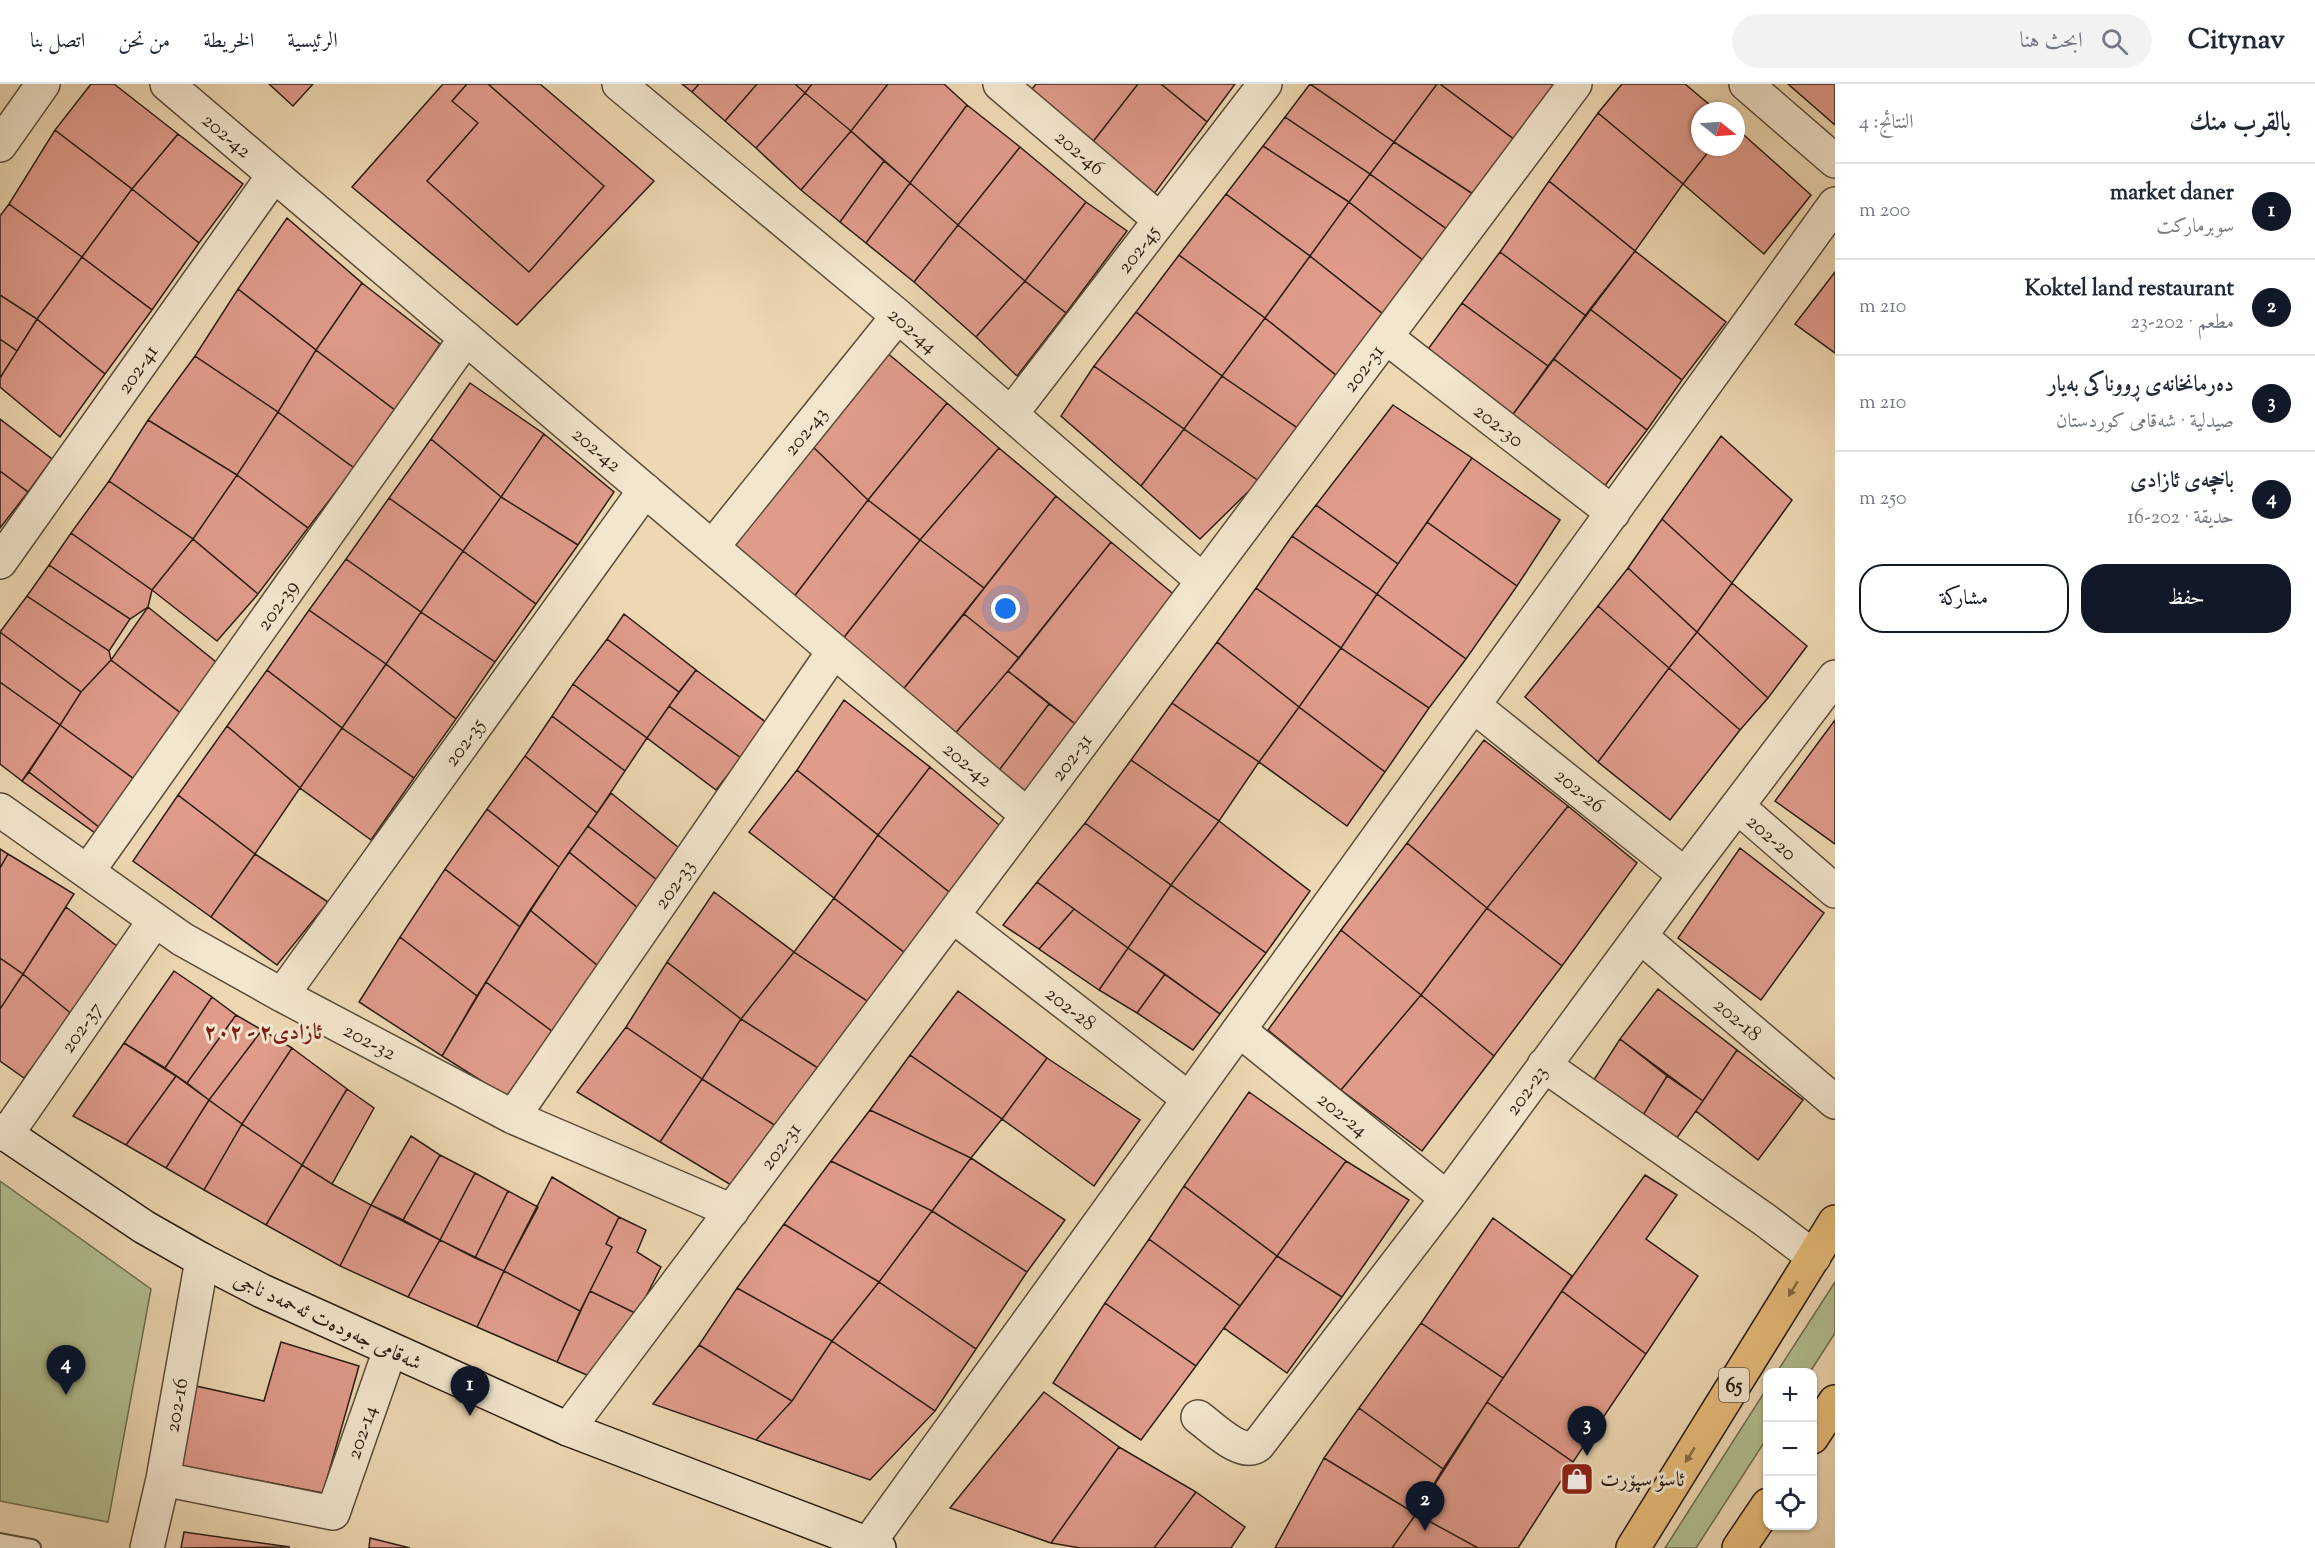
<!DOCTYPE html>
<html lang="ar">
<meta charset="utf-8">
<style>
body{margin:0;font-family:"Sorts Mill Goudy",Amiri,serif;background:#f2f2f3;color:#1f2937;direction:rtl}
.controls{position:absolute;right:18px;bottom:18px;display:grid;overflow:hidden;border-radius:12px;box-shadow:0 2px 4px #0004}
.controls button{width:54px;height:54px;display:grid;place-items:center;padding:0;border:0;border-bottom:2px solid #e0e1e3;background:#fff;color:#1f2937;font:30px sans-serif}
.compass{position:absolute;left:1691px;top:18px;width:54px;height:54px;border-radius:50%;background:#fff;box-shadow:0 2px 4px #0004;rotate:107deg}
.you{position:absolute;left:1006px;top:525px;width:21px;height:21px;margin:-15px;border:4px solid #fff;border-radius:50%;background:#1a73e8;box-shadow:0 0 0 9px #1a73e833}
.badge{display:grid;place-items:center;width:39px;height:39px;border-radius:50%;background:#111827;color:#fff;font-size:20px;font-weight:700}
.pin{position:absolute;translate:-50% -50px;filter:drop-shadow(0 2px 3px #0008)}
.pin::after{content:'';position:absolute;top:32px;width:21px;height:18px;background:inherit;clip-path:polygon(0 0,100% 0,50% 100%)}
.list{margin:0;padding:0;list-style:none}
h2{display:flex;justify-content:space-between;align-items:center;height:78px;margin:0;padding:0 24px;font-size:26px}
h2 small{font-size:20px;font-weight:400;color:#747a83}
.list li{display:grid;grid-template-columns:39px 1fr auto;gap:18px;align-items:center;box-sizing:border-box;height:96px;padding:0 24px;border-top:2px solid #e0e1e3}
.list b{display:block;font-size:22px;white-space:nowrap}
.list p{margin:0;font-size:20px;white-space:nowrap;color:#747a83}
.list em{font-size:20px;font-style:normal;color:#747a83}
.actions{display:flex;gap:12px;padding:18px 24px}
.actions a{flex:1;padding:14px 0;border:2px solid #111827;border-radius:24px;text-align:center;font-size:21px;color:#111827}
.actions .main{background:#111827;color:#fff}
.icon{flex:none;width:33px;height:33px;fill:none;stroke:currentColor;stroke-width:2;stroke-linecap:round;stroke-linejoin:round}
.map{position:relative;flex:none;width:1835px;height:1464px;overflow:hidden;direction:ltr}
header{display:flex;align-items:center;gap:36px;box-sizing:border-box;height:84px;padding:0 30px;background:#fff;border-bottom:2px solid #e0e1e3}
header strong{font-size:28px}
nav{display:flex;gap:33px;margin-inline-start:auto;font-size:21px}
.search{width:420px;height:54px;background:#f2f2f3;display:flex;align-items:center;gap:15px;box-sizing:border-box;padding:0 21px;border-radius:33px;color:#747a83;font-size:22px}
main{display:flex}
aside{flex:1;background:#fff}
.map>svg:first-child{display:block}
.green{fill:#b2c091;stroke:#6e6e52;stroke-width:1.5}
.building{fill:#e09b8b;stroke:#2a1d12;stroke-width:1.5}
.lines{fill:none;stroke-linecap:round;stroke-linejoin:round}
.lane-casing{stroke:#5b4c3a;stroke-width:20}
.street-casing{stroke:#5b4c3a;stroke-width:36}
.secondary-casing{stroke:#2a1d12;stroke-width:36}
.highway-casing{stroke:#2a1d12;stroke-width:36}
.lane{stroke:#f3e6ce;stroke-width:16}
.street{stroke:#f3e6ce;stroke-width:33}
.secondary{stroke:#f3e6ce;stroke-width:33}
.highway{stroke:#e6bc7a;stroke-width:33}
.oneway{fill:#886c46}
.labels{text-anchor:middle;stroke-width:6;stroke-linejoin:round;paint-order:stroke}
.shield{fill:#f3e6ce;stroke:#66594a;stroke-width:1.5}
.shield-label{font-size:20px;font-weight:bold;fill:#2a1d12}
.street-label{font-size:21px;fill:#2a1d12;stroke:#f3e6ce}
.poi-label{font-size:21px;fill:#2a1d12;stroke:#f3e6ce;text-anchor:start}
.neighbourhood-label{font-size:22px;font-weight:bold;fill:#7a1f14;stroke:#f3e6ce}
</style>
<header>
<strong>Citynav</strong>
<div class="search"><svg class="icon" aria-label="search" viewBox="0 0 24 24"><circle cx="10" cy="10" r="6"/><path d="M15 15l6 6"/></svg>ابحث هنا</div>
<nav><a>الرئيسية</a><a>الخريطة</a><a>من نحن</a><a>اتصل بنا</a></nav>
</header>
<main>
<aside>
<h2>بالقرب منك<small>النتائج: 4</small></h2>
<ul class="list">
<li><span class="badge">1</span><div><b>market daner</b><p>سوبرماركت</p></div><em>200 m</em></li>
<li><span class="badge">2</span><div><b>Koktel land restaurant</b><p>مطعم · 202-23</p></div><em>210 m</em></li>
<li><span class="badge">3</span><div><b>دەرمانخانەی ڕووناکی بەیار</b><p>صيدلية · شەقامی کوردستان</p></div><em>210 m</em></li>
<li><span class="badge">4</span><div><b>باخچەی ئازادی</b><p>حديقة · 202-16</p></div><em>250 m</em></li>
</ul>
<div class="actions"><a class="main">حفظ</a><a>مشاركة</a></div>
</aside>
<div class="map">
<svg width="1835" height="1464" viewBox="0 0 1835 1464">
<rect width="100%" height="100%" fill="#edd8b3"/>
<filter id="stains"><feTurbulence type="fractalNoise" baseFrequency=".00333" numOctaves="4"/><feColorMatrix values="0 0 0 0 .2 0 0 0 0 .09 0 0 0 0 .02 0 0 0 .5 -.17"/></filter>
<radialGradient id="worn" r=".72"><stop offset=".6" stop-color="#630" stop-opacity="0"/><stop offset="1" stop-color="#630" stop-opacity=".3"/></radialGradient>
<!-- green -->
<path class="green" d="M0,1097L151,1205L108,1438L0,1417Z
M1835,1198V1249L1810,1288H1777Z
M1767,1304V1354L1696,1464H1665Z"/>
<!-- building -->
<path class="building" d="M91,0H114L178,50L132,105L55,46Z
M269,0H313L293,22Z
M443,0H467L452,17L478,39L427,97L529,188L604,102L488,0H540L654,97L517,241L352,103Z
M443,0H540L654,97L517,241L352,103Z
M682,0H699L692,8Z
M699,0H757L725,37L692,8Z
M757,0H795L805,9L756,64L725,37Z
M795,0H812L805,9Z
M812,0H888L851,47L805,9Z
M888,0H944L967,21L910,99L851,47Z
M1036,0H1138L1088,64L1028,10Z
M1138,0H1161L1207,38L1151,114L1088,64Z
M1161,0H1235L1207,38Z
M1310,0H1437L1394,58Z
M1310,0L1394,58L1370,90L1285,33Z
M1437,0H1440L1515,56L1473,110L1394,58Z
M1440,0H1551L1555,3L1515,56Z
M1622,0H1685L1717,27H1700V63H1712L1683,100L1598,29Z
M1788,0H1835V41Z
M805,9L851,47L801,106L756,64Z
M967,21L1020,63L958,141L910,99Z
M1598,29L1683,100L1635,167L1549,97Z
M1285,33L1370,90L1349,118L1263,62Z
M1736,44L1811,111L1764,170L1683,100L1712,63H1736Z
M55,46L132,105L82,173L9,120Z
M851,47L884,77L840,138L801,106Z
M178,50L243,100L199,159L132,105Z
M1394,58L1473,110L1448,146L1370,90Z
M1263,62L1349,118L1310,172L1226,110Z
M1020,63L1086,118L1025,197L958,141Z
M884,77L910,99L866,159L840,138Z
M1370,90L1448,146L1424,177L1349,118Z
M1549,97L1635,167L1586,232L1500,168Z
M910,99L958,141L914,198L866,159Z
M132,105L199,159L152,226L82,173Z
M1226,110L1310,172L1265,234L1179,171Z
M1086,118L1127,147L1066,229L1025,197Z
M1349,118L1424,177L1383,230L1310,172Z
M9,120L82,173L37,235L0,211V132Z
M287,134L362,199L316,266L238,205Z
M958,141L1025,197L976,253L914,198Z
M1635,167L1726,238L1682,296L1590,225Z
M1500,168L1586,232L1548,282L1462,219Z
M1179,171L1265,234L1222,292L1136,228Z
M1310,172L1383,230L1337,292L1265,234Z
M82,173L152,226L105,290L37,235Z
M1835,188V269L1795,240Z
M1025,197L1066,229L1017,292L976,253Z
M362,199L440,260L396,327L316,266Z
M238,205L316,266L278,328L195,272Z
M0,211L37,235L17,267L0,255Z
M1462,219L1548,282L1505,341L1420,276Z
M1590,225L1682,296L1647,346L1554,275Z
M1136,228L1222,292L1184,345L1094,282Z
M1265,234L1337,292L1299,345L1222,292Z
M37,235L105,290L60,353L0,303V294Z
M0,255L17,267L0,294Z
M316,266L396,327L354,384L278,328Z
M886,268L947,319L868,416L810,360Z
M195,272L278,328L237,391L148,336Z
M1554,275L1647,346L1598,411L1505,341Z
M1094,282L1184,345L1141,402L1061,332Z
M1222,292L1299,345L1259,397L1184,345Z
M470,299L544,350L501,413L431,355Z
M947,319L999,364L920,456L868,416Z
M1393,321L1472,374L1398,480L1316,421Z
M278,328L354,384L308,444L237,391Z
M0,335L52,375L28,408L0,387Z
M148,336L237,391L193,455L109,397Z
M1184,345L1259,397L1200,455L1141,402Z
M544,350L614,408L578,461L501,413Z
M1721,352L1792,416L1732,499L1662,435Z
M431,355L501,413L463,467L389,414Z
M810,360L868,416L793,514L730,463Z
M999,364L1056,412L984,504L920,456Z
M1472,374L1560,436L1517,502L1427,438Z
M0,387L28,408L0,444Z
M237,391L308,444L258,510L193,455Z
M109,397L193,455L152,506L71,449Z
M1056,412L1111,458L1019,574L964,530Z
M501,413L578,461L536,520L463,467Z
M389,414L463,467L421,528L346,475Z
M868,416L920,456L842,556L793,514Z
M1316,421L1398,480L1377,510L1292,452Z
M1662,435L1732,499L1697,548L1628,484Z
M1427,438L1517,502L1466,575L1377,510Z
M71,449L152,506L148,523L130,535L49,481Z
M1292,452L1377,510L1341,564L1256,504Z
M193,455L258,510L217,557L152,506Z
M920,456L984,504L901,608L842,556Z
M1111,458L1177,513L1078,642L1008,587Z
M463,467L536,520L495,578L421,528Z
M346,475L421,528L386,580L309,526Z
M49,481L130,535L109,567L27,512Z
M1628,484L1697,548L1669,584L1598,522Z
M1732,499L1807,562L1768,614L1697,548Z
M1256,504L1341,564L1299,623L1217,558Z
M1377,510L1466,575L1429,624L1341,564Z
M27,512L109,567L111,576L81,608L0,548Z
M1598,522L1669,584L1598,678L1525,613Z
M148,523L216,578L182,630L111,576Z
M309,526L386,580L342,644L267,586Z
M421,528L495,578L456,635L386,580Z
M624,530L696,586L679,608L607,555Z
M964,530L1019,574L953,652L901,608Z
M0,548L81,608L60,641L0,598Z
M1697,548L1768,614L1740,646L1669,584Z
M607,555L679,608L647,654L573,600Z
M1217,558L1299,623L1259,678L1172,619Z
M1341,564L1429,624L1385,688L1299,623Z
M111,576L182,630L134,695L60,641L81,608Z
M386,580L456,635L414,694L342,644Z
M1669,584L1740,646L1670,736L1598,678Z
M267,586L342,644L300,704L227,642Z
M696,586L767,639L741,674L669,622Z
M1008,587L1049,620L997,689L953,652Z
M0,598L60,641L22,697L0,680Z
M573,600L647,654L625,687L552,632Z
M844,616L930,683L878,751L797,686Z
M1172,619L1259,678L1219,737L1131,676Z
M1049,620L1078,642L1022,712L997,689Z
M669,622L741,674L716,706L647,654Z
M1299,623L1385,688L1347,742L1259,678Z
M552,632L625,687L597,729L525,672Z
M1835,636V760L1775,717Z
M60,641L134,695L100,744L29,688Z
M227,642L300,704L255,770L178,711Z
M342,644L414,694L371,756L300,704Z
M1484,656L1568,722L1487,824L1407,759Z
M525,672L597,729L559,783L487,725Z
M1131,676L1219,737L1171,801L1085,739Z
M930,683L1004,745L953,811L878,751Z
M797,686L878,751L834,814L749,748Z
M29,688L100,744L98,751L22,697Z
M611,709L679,764L657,796L588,742Z
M178,711L255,770L211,833L133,777Z
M1568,722L1637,779L1562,882L1487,824Z
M487,725L559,783L520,843L445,785Z
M1219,737L1310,807L1266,869L1171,801Z
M1085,739L1171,801L1128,864L1037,798Z
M588,742L657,796L638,824L569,768Z
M878,751L953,811L905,869L834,814Z
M1407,759L1487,824L1421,911L1341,846Z
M1740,764L1824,829L1761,916L1678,854Z
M0,765L8,770L0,784Z
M569,768L638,824L598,882L530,826Z
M8,770L74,810L23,890L0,874V784Z
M255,770L328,818L277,881L211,833Z
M445,785L520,843L477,912L400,853Z
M1037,798L1074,825L1039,865L1003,841Z
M1171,801L1266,869L1220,930L1128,864Z
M714,808L794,868L741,935L667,878Z
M834,814L905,869L870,919L794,868Z
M66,823L122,866L73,931L23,890Z
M1487,824L1562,882L1494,972L1421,911Z
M1074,825L1128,864L1099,906L1039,865Z
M530,826L598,882L553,948L486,898Z
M1341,846L1421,911L1341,1006L1268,946Z
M400,853L477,912L442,972L359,918Z
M1128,864L1165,890L1137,929L1099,906Z
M794,868L870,919L818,984L741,935Z
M0,874L23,890L0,925Z
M667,878L741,935L702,995L626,943Z
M174,887L212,913L165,984L124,959Z
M23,890L73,931L24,994L0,977V925Z
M1165,890L1220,930L1193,966L1137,929Z
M486,898L553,948L510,1015L442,972Z
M1658,905L1737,966L1703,1017L1620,955Z
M958,907L1047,974L1002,1035L910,971Z
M1421,911L1494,972L1422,1067L1341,1006Z
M212,913L236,931L187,999L165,984Z
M236,931L262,946L209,1016L187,999Z
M741,935L818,984L776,1042L702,995Z
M626,943L702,995L660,1058L577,1008Z
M262,946L292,964L242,1040L209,1016Z
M1620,955L1667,992L1637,1041L1588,1005Z
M124,959L176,992L126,1061L73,1032Z
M292,964L347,1005L302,1081L242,1040Z
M1737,966L1803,1016L1758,1076L1696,1027Z
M910,971L1002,1035L971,1074L870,1026Z
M1047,974L1140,1036L1094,1102L1002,1035Z
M176,992L209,1016L166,1084L126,1061Z
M1667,992L1703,1017L1669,1065L1637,1041Z
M702,995L776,1042L736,1104L660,1058Z
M347,1005L374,1024L332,1100L302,1081Z
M1249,1008L1346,1077L1277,1172L1184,1102Z
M209,1016L242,1040L204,1106L166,1084Z
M870,1026L971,1074L932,1127L831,1077Z
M242,1040L302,1081L266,1141L204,1106Z
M411,1052L440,1071L403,1136L371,1121Z
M440,1071L475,1089L440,1156L403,1136Z
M971,1074L1065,1136L1027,1188L932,1127Z
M831,1077L932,1127L879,1198L784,1140Z
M1346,1077L1409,1116L1342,1213L1277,1172Z
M302,1081L332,1100L371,1121L340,1182L266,1141Z
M475,1089L508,1107L475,1174L440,1156Z
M1645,1091L1677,1111L1646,1155L1698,1192L1646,1270L1562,1207Z
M552,1093L619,1133L606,1160L612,1163L580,1227L504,1187Z
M1184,1102L1277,1172L1240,1222L1149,1155Z
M508,1107L538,1123L504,1187L475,1174Z
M371,1121L440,1156L408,1213L340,1182Z
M932,1127L1027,1188L976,1265L879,1198Z
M619,1133L646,1146L637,1168L661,1183L637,1230L590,1207L612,1163L606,1160Z
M1493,1134L1572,1192L1503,1294L1421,1239Z
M784,1140L879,1198L832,1257L737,1204Z
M1149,1155L1240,1222L1196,1282L1105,1219Z
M440,1156L504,1187L477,1243L408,1213Z
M1277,1172L1342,1213L1287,1289L1224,1244Z
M504,1187L580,1227L557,1278L477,1243Z
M879,1198L976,1265L935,1327L832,1257Z
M737,1204L832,1257L792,1317L699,1261Z
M590,1207L637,1230L603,1298L557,1278Z
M1562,1207L1646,1270L1573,1378L1487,1318Z
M1105,1219L1196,1282L1141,1356L1053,1299Z
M1421,1239L1503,1294L1443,1385L1359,1324Z
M832,1257L935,1327L870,1396L756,1356L792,1317Z
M281,1258L359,1282L323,1409L179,1381L196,1302L264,1317Z
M699,1261L792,1317L756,1356L653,1320Z
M1044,1308L1119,1363L1051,1459L950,1424Z
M1487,1318L1573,1378L1518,1464H1478L1416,1430Z
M1359,1324L1443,1385L1416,1430L1324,1374Z
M1119,1363L1196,1408L1154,1464H1080L1051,1459Z
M1324,1374L1416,1430L1392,1464H1275Z
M1196,1408L1245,1443L1231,1464H1154Z
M1416,1430L1478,1464H1392Z
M184,1448L290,1463L181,1464Z
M370,1454L410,1464H369Z"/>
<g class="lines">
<!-- lane casing -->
<g class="lane-casing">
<path id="lane" d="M0,1458L32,1464"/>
</g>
<!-- street casing -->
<g class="street-casing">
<path id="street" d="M167,0L1027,731
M619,0L898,232L1203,497
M1000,0L1160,136
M1746,0L1835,77
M0,61L43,0
M1386,253L1613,429
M1011,330L1265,0
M713,462L898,232
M0,478L274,91
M1474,622L1685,791
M1737,722L1835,807
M0,726L182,855L282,911L513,1033L732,1127
M88,787L466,254
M953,832L1189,1015
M1640,852L1835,1018
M282,911L645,406
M1239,946L1447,1114
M1544,981L1765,1136L1814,1173
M513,1033L834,567
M6,1051L155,836
M1198,1333C1212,1343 1242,1374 1258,1361L1447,1114L1685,791L1835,593
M568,1345L1575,0
M163,1395L333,1429L390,1266
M868,1460L1835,120
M147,1464L163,1395L202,1176"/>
</g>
<!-- secondary casing -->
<g class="secondary-casing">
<path id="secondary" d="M0,1046L144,1143L202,1176L262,1207L568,1345L879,1464"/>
</g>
<!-- highway casing -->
<g class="highway-casing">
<path id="highway" d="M1812,1353L1835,1318
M1633,1464L1835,1138
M1739,1464L1768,1421"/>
</g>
<!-- lane -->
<use href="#lane" class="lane"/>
<!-- street -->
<use href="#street" class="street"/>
<!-- secondary -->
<use href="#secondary" class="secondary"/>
<!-- highway -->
<use href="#highway" class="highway"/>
</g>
<!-- one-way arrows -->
<defs><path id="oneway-solid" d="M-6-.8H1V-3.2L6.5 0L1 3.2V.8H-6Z" transform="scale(1.5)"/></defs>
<g class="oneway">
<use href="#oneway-solid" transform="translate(1793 1205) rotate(122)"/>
<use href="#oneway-solid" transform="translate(1690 1371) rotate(122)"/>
</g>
<!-- icons -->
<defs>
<g id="shop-square" transform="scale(1.725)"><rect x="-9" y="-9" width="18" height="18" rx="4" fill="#8f2418" stroke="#f3e6ce"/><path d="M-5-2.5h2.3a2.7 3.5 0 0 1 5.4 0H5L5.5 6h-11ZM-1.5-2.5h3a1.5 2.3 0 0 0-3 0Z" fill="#fff"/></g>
</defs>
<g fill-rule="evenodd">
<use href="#shop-square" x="1577" y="1395"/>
</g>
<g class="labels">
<!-- shield labels -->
<rect class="shield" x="1719" y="1284" width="30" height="34" rx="4.5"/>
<g class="shield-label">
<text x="1734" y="1308">65</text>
</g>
<!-- street labels -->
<g class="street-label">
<text transform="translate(227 51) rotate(40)" y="7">202-42</text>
<text transform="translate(1080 68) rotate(40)" y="7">202-46</text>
<text transform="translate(1138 165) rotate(-52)" y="7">202-45</text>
<text transform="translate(913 246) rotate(41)" y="7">202-44</text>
<text transform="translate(1363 284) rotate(-53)" y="7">202-31</text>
<text transform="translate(137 285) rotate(-55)" y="7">202-41</text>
<text transform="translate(1499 341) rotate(38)" y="7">202-30</text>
<text transform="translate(805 347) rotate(-51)" y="7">202-43</text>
<text transform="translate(597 365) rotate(40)" y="7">202-42</text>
<text transform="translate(277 521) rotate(-55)" y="7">202-39</text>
<text transform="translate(464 658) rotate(-54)" y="7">202-35</text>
<text transform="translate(1071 673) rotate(-53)" y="7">202-31</text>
<text transform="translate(968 680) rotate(40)" y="7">202-42</text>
<text transform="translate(1580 706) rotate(39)" y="7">202-26</text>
<text transform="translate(1772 753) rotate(41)" y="7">202-20</text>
<text transform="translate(674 800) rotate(-55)" y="7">202-33</text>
<text transform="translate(1071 924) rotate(38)" y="7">202-28</text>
<text transform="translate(1738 935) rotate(40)" y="7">202-18</text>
<text transform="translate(81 943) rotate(-55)" y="7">202-37</text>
<text transform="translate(370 957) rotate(28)" y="7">202-32</text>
<text transform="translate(1526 1006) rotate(-54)" y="7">202-23</text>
<text transform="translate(1343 1030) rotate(39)" y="7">202-24</text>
<text transform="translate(780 1062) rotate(-53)" y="7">202-31</text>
<text transform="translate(328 1237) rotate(25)" y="7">شەقامی جەودەت ئەحمەد ناجی</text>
<text transform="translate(176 1321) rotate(-80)" y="7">202-16</text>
<text transform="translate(361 1348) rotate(-71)" y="7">202-14</text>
</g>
<!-- poi labels -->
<g class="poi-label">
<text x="1600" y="1402">ئاسۆ سپۆرت</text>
</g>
<!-- neighbourhood labels -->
<g class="neighbourhood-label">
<text x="263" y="955">ئازادی٢ - ٢٠٢</text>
</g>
</g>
<rect width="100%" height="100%" filter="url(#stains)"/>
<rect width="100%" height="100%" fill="url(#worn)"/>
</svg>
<div class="controls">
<button>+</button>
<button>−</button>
<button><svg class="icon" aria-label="locate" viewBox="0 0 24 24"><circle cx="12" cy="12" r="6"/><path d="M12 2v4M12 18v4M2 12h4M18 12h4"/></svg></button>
</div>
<svg class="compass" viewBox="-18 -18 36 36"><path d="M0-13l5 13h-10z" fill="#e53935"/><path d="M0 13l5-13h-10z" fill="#747a83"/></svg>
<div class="you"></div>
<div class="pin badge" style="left:470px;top:1332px">1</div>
<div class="pin badge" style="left:1425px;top:1447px">2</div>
<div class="pin badge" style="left:1587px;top:1372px">3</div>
<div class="pin badge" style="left:66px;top:1311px">4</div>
</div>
</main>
